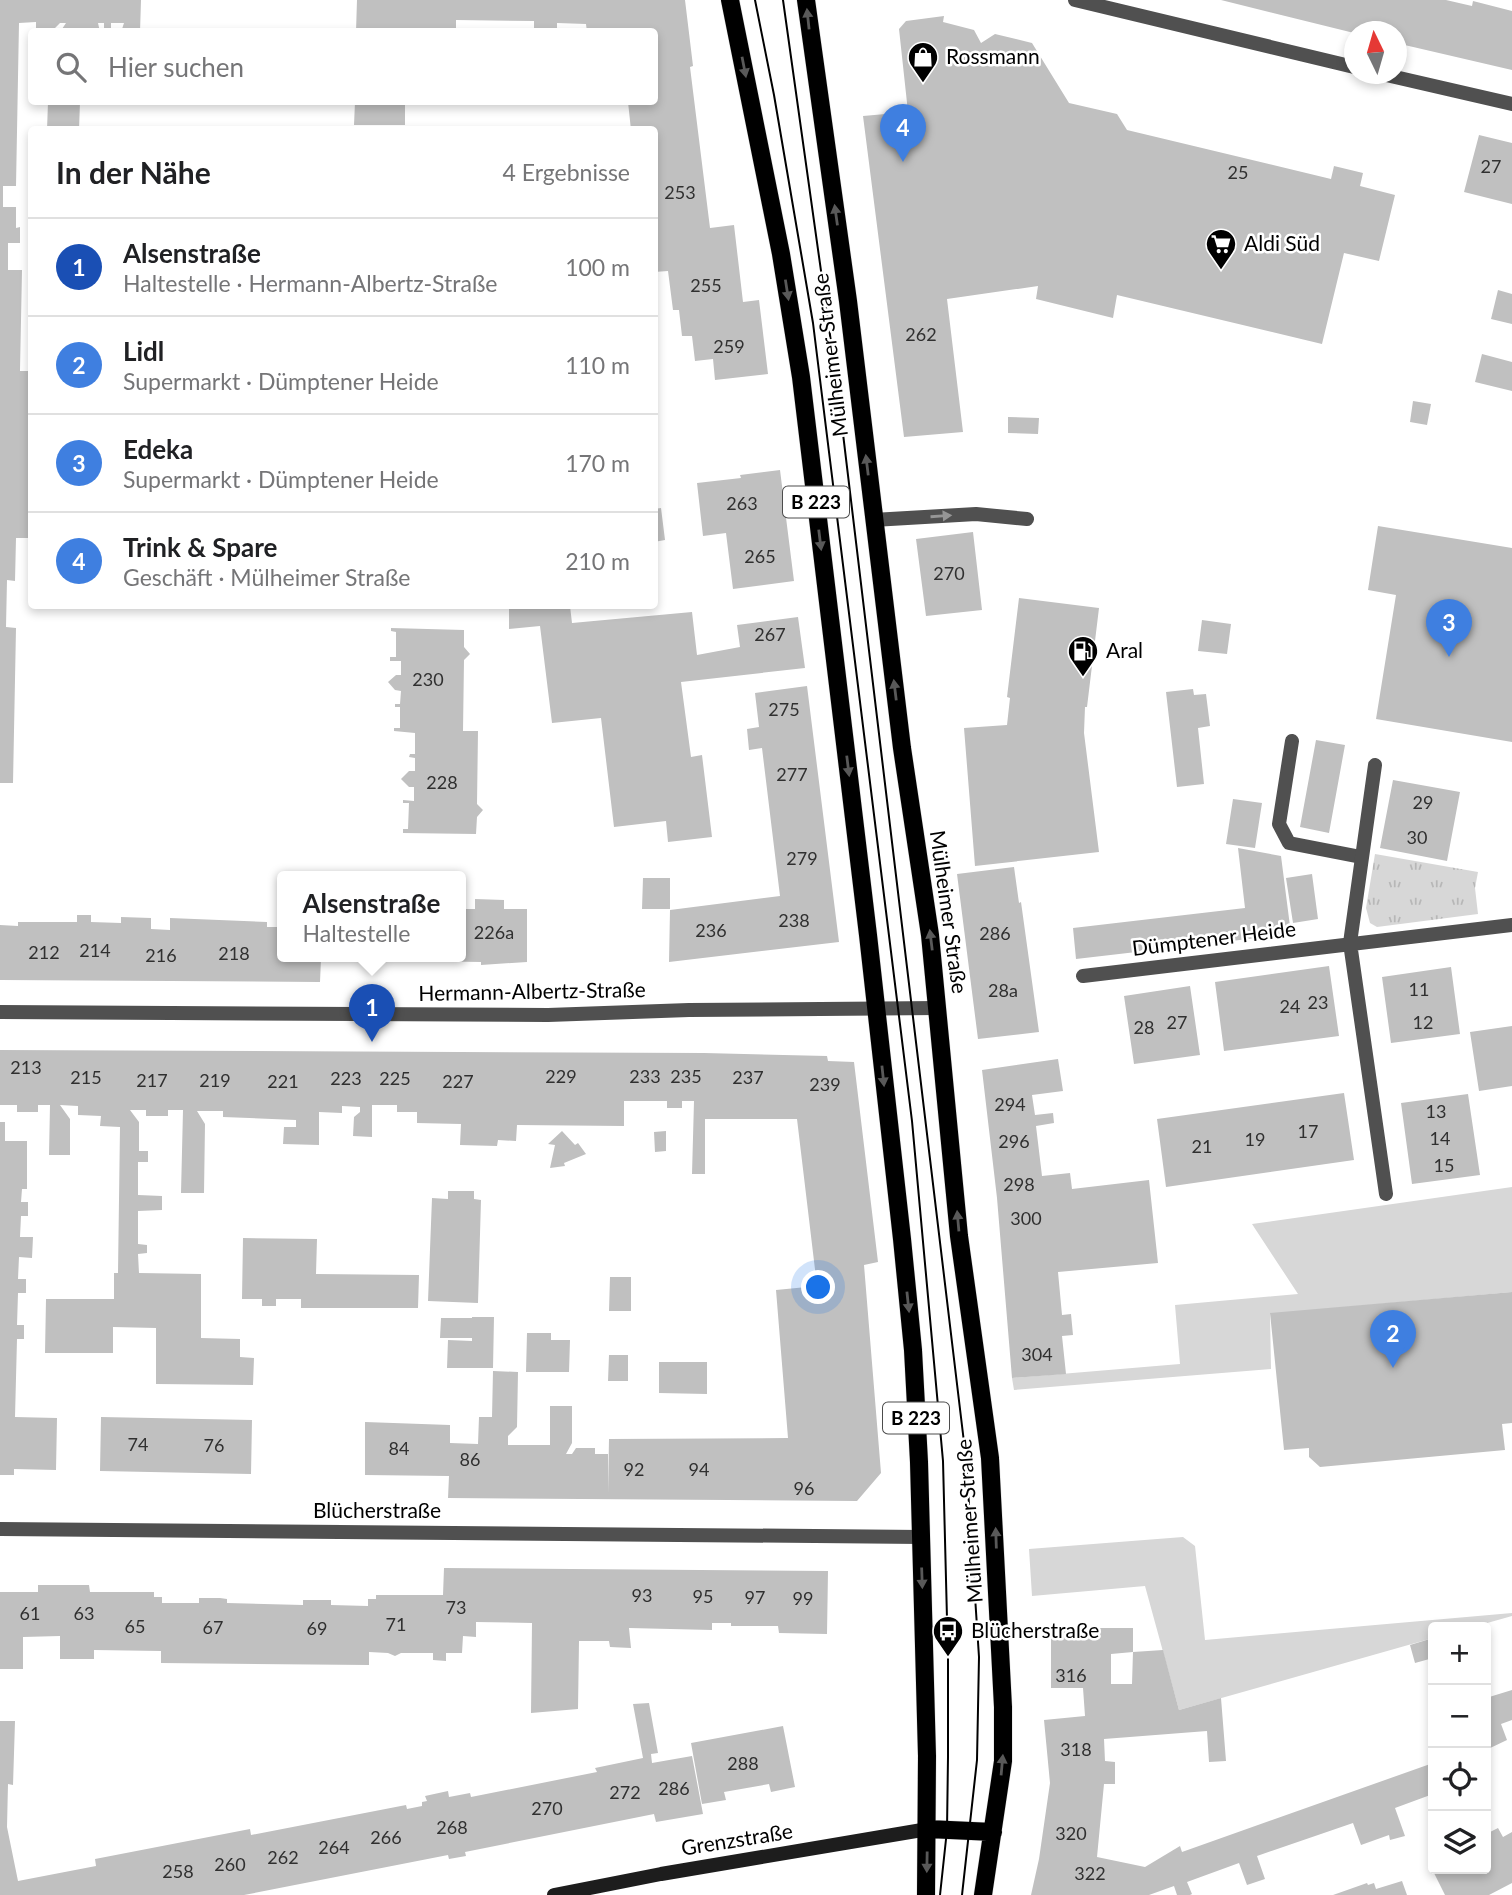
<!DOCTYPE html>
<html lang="de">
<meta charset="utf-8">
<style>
body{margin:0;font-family:Lato,sans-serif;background:#f6f6f6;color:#202124}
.controls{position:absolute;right:21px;bottom:21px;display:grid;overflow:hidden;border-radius:7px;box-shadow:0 4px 10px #0003}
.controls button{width:63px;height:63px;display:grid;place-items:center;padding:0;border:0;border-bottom:2px solid #e0e0e0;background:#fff;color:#202124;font:35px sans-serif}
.compass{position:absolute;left:1344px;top:21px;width:63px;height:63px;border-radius:50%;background:#fff;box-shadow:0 4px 10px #0003;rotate:355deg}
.you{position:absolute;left:819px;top:1288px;width:24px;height:24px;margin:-18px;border:5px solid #fff;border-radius:50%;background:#1a73e8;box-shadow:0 0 0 10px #1a73e833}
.badge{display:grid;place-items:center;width:46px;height:46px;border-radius:50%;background:#d93025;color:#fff;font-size:23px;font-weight:700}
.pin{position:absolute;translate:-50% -58px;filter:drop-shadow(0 2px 4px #0008)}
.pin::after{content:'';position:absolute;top:37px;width:24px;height:21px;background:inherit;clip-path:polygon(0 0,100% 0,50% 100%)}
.popup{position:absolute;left:277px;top:871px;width:189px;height:91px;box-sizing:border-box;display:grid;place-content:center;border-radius:7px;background:#fff;filter:drop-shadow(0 2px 5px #0005);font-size:23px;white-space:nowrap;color:#757577}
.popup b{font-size:26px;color:#202124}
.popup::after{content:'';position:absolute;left:50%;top:100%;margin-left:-14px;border:14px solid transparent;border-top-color:#fff}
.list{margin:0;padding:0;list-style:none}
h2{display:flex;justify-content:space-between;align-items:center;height:91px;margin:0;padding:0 28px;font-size:30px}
h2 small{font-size:23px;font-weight:400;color:#757577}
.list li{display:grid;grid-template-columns:46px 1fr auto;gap:21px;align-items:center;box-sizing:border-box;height:98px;padding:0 28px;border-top:2px solid #e0e0e0}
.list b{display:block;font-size:26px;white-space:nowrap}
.list p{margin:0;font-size:23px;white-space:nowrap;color:#757577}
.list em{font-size:23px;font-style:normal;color:#757577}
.icon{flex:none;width:38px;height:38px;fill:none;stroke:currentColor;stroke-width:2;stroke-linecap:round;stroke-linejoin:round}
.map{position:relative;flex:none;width:1512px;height:1895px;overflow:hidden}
.search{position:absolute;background:#fff;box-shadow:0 4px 10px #0003;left:28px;top:28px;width:630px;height:77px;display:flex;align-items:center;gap:18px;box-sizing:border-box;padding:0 24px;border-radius:7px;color:#757577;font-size:26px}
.panel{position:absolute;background:#fff;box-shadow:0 4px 10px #0003;left:28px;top:126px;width:630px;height:483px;border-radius:7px}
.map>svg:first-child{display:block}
.green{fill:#d7d7d7}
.park{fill:url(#park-tufts)}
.building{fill:#c0c0c0;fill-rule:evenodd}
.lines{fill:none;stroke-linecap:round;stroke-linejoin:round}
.primary-casing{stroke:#dbdbdb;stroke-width:19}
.lane{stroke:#505050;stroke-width:14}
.street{stroke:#505050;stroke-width:14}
.secondary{stroke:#1d1d1d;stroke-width:14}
.primary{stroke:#000;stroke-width:18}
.tram{stroke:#000;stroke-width:2}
.oneway{fill:#595959}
.oneway2{fill:#969696}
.labels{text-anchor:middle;stroke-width:5;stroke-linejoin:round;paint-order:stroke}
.number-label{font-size:18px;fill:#303030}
.shield{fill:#fff;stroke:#4c4c4c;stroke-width:2}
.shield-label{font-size:19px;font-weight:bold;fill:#000}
.poi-label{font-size:21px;fill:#000;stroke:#fff;text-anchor:start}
.street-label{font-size:21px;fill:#000;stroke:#fff}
</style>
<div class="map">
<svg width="1512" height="1895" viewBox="0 0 1512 1895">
<defs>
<pattern id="park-tufts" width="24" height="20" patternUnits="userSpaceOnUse" patternTransform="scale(1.75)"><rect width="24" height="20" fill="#d7d7d7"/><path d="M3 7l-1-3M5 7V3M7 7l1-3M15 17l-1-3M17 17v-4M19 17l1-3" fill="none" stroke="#b7b7b7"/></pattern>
</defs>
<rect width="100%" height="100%" fill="#fff"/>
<!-- green -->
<path class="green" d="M1512,1187V1292L1270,1314L1271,1369L1014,1390L1012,1378L1180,1364L1175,1305L1298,1294L1252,1224Z
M1183,1537L1195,1546L1205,1640L1512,1613V1616L1473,1627H1433V1638L1179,1710L1145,1586L1032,1596L1029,1549Z"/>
<!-- park -->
<path class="park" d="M1375,854L1478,872L1475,888L1478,914L1377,927L1370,923L1366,908Z"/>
<!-- building -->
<path class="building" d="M0,0H141L140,32H121L124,23H111V29H104V23H98L100,32H60L66,23H60L55,28H36V22L19,23L16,186H3V207H16V228L20,227V243H8V270H22L20,371H32V538H16L15,581L7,580L6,627L16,628L13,783H0Z
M357,0H685L693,66L690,67L710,228L734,225L743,302L759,300L768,374L715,380L713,359L695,361L692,336H682L679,310H673L668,271L654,272V130H631L628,102H654V32H587L586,24L557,23V32H534V21L456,20V28H432V32H356Z
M1221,0H1446L1472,6L1473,1L1512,11V70L1396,43V32L1354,33Z
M944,16L943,22L974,30L981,43L995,34L1032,43L1069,103L1117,114L1127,130L1331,179L1334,166L1363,173L1360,186L1395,195L1379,261L1344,253L1322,344L1117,295L1113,318L1036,299L1038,286L947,299L963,432L904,437L863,116L908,112L899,29L906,21Z
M48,102H80L79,130H47Z
M355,102H405V125H354Z
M1479,135L1512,143V204L1464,192Z
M1498,290L1512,294V324L1491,319Z
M1482,354L1512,362V391L1475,382Z
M1413,401L1431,404L1427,425L1410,422Z
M1008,417L1039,418L1038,434L1008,433Z
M780,470L794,581L733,589L726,533L703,536L697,483L741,478L740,475Z
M661,508L665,540L654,542V509Z
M1378,526L1512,548V742L1376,719L1396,595L1368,590Z
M973,532L982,610L926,616L916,539Z
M1019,598L1099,608L1087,707H1085L1084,733L1099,852L975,866L964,728L1007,725L1010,698L1007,697Z
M509,606H570L572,623L692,612L697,655L740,647L737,625L798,617L805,668L681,682L691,757L702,755L712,837L668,842L666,821L614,827L601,718L552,723L540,626L509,629Z
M1202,620L1231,624L1227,654L1198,651Z
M391,628L464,630V647L470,654L464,660L463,731H478L477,804L483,810L477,817L476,834L403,833V829H408L409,803H403V800L414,801V787H409L401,779L409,771H415V758L409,757L410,754H415V733L394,731V728H400V707H395V704H400L401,691L395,690L388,682L396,675H401V661H390V657H396V632L391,631Z
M807,686L839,942L669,962L670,910L780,896L762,748L749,750L747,729L759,727L755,693Z
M1193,689L1194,695L1206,694L1210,726L1198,728L1204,784L1177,787L1166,692Z
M1316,740L1345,745L1329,833L1300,827Z
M1393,780L1460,792L1447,861L1380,848Z
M1233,799L1262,803L1255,848L1226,844Z
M1238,848L1281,856L1291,934L1076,959L1073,928L1245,908Z
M1014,867L1019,903L1021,902L1039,1032L978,1039L957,874Z
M1312,874L1318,919L1293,923L1286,878Z
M643,878H670V909H642Z
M475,899L504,900V909H527V962L481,965V962L358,960V956H461V909H475Z
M77,915H91V922L121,923V917L151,918V929L170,930V918L267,922V927H283V956H324L323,959H321L320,982L0,980V925L18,926V922H77Z
M1329,966L1339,1036L1224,1051L1215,982Z
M1451,967L1460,1034L1391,1043L1382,977Z
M1190,986L1200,1055L1134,1064L1124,996Z
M1512,1026V1086L1479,1091L1470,1032Z
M0,1050L704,1053L827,1056L828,1061L854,1062L878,1262L864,1265L881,1473L857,1501L448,1498L449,1476L365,1475V1422L450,1425V1443L478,1444L479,1417H492L493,1371L518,1372L517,1427L508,1436V1445H550V1406H572V1443L566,1454H572L576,1448H595V1454H608V1493L609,1439L788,1438L776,1290L817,1286L797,1119H705V1174H692L694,1101H682V1108H667V1101H624V1126L517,1125L516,1141L498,1140L497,1146L460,1145L461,1124L417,1123V1112H397V1105H372V1137L353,1136L354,1117L360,1112V1107L342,1106V1113L319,1112V1145L283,1144L284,1127H296V1120L223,1117V1111H197L205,1124L204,1193H181L183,1110H168V1116H146V1110H130L139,1122V1151H148V1162H138V1195L162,1196V1210L138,1211V1244L147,1245V1253L138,1254L139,1273L201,1274V1338L240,1339V1357L254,1358L253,1385L156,1384V1328L113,1327V1353H45L46,1299H114V1273H118L120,1127L100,1126L101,1116L78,1115V1106L60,1105L70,1119V1155H49L50,1105H38V1112H17V1105H0Z
M1058,1059L1063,1091L1032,1095L1035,1115L1053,1113L1054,1123L1036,1126L1042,1176L1070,1173L1072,1189L1149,1180L1158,1263L1058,1272L1062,1315L1071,1314L1073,1335L1062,1336L1066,1374L1012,1378L997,1198L982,1070Z
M1344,1093L1354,1160L1166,1187L1157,1119Z
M1468,1094L1480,1175L1412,1184L1401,1103Z
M0,1122H5V1141H27V1189H22L21,1202H28V1216H21L20,1237H33L32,1258L19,1257L18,1279H26V1293H18L17,1325H24V1339H17L15,1417L57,1418L56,1470L14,1469V1475H0Z
M562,1131L575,1145L578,1143L586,1154L564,1163L565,1166L550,1168L555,1145L548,1144Z
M666,1131V1151L655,1152L654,1132Z
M448,1191H474V1199L481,1200L478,1303L428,1301L432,1198L448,1199Z
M243,1238L317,1239L316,1274L419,1275L418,1308H301V1299H276V1306H262V1299H242Z
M610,1277H631V1311H609Z
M1512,1292V1423L1502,1424L1505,1450L1320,1467L1309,1457V1448L1284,1450L1270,1313Z
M472,1317H494L493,1368H447L448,1340L472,1341V1338H440L441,1318H472Z
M527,1333H551V1340H570L569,1372H526Z
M609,1355H628V1381H608Z
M659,1362H707V1394L659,1393Z
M101,1417L252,1420L251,1474L100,1471Z
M444,1568L828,1571L827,1634L779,1633L778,1626H731V1623H712V1630L629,1628L631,1648L610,1647L609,1641H579L578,1709L531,1713L532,1623L476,1622V1637L463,1636L462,1653H446V1661L433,1660V1653H401L395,1656L388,1653L369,1652V1665L161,1663V1651L94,1650V1659H60V1636L23,1637V1669H0V1592H38V1585H89L90,1592H154V1597H162V1603H199V1598H220L227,1599V1603L303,1605V1600H331V1605L368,1606V1599H376V1595H443Z
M1051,1628H1133V1652L1163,1650L1179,1710L1221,1698L1226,1761L1209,1762L1207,1731L1104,1739L1105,1761L1115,1762V1784H1104L1097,1857L1145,1867L1180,1846L1182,1852L1433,1763V1794L1395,1808L1405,1836L1390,1840L1389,1835L1361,1845L1353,1823L1257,1856L1265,1879L1247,1885L1239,1863L1187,1882L1192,1894L1190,1895H1177L1174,1886L1149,1895H1031L1039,1859L1050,1783L1044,1720L1085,1716L1083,1688H1051ZM1133,1652L1132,1684H1111V1654Z
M1433,1638V1658L1415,1663L1410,1645Z
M1512,1690V1720L1501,1724L1507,1740L1486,1750V1698Z
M649,1703L658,1753L651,1754L652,1763L692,1756L703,1814L656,1822L654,1814L465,1852L466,1856L449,1859L448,1855L244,1895H0V1721H15L13,1785L8,1784L7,1827L18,1881L96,1866L95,1859L250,1829L251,1835L406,1805L407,1809L422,1806V1802L427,1801L425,1796L448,1791L449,1797L470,1793L471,1797L597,1772L595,1768L643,1758L633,1704Z
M783,1726L795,1787L771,1792L769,1784L724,1792L726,1800L702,1804L691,1743Z
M1498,1828L1503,1837L1512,1832V1883L1489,1895H1445L1429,1863L1433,1861V1869H1486V1834Z
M1402,1881L1407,1895H1333L1367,1883L1368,1885L1374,1883L1376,1889Z"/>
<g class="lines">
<!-- primary casing -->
<g class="primary-casing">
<path id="primary" d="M730,0L781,254L801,377L868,935L902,1239L913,1350L919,1462L927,1756L926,1895
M806,0L848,301L902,748L930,935L959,1236L990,1458L1003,1707V1761L983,1895
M928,1829L993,1832"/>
</g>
<!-- lane -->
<path class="lane" d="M873,520L976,514L1027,519
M1292,741L1279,824L1289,843L1361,857"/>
<!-- street -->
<path class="street" d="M1075,0L1354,67
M1382,74L1512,104
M1375,765L1350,943L1386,1194
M1083,976L1512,925
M0,1012L548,1015L689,1010L938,1008
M0,1529L921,1537"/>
<!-- secondary -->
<path class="secondary" d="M554,1895L661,1874L928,1829"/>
<!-- primary -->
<use href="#primary" class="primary"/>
<!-- tram -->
<path class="tram" d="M755,0L774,95L813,323L912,1121L943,1461L948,1658V1757L947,1830L940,1895
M783,0L838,392L966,1459L979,1657L977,1760L962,1895"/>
</g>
<!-- one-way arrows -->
<defs><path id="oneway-solid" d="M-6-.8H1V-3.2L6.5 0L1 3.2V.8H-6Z" transform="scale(1.75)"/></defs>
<g class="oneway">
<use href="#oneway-solid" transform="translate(808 19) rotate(-96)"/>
<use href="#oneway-solid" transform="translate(744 67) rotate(79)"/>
<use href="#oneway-solid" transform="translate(836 215) rotate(-98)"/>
<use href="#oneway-solid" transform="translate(787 290) rotate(81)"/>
<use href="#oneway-solid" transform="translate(867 465) rotate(-97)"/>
<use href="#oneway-solid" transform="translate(820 540) rotate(83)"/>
<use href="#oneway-solid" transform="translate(895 690) rotate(-97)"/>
<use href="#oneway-solid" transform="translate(848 766) rotate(83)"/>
<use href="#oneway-solid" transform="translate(931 940) rotate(-97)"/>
<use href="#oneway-solid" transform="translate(883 1076) rotate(84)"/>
<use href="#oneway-solid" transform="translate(958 1221) rotate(-95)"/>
<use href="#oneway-solid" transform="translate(908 1302) rotate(84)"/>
<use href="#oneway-solid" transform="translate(996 1538) rotate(-92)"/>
<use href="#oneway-solid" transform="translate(922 1578) rotate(88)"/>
<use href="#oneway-solid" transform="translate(1002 1765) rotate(-85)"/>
<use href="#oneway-solid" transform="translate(927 1862) rotate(91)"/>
</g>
<use class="oneway2" href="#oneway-solid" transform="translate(941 516) rotate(-4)"/>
<!-- icons -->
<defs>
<g id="shop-pin" transform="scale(1.575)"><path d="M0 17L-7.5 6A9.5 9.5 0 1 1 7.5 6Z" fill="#000" stroke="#fff"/><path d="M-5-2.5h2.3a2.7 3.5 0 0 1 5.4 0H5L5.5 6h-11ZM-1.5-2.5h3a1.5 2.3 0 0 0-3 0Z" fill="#fff"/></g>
<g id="supermarket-pin" transform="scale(1.575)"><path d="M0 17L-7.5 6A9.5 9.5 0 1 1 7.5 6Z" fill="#000" stroke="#fff"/><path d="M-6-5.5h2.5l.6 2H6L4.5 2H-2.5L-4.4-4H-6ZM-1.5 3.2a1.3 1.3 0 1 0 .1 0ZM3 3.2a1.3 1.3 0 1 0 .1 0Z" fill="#fff"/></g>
<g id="fuel-pin" transform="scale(1.575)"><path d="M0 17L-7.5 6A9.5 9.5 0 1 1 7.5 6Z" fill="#000" stroke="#fff"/><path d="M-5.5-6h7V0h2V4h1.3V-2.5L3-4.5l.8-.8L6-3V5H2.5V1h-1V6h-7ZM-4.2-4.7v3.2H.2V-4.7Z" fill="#fff"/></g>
<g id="bus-pin" transform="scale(1.575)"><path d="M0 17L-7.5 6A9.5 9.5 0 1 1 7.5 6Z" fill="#000" stroke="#fff"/><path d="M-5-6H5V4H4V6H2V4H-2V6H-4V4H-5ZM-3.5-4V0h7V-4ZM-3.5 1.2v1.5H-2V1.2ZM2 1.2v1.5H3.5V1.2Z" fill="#fff"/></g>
</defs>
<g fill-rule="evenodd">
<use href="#shop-pin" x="923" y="57"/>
<use href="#supermarket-pin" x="1221" y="244"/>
<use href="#fuel-pin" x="1083" y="651"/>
<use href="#bus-pin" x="948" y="1631"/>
</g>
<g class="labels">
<!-- number labels -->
<g class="number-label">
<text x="1491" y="173">27</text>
<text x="1238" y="179">25</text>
<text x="680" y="199">253</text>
<text x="706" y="292">255</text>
<text x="921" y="341">262</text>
<text x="729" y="353">259</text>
<text x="742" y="510">263</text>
<text x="760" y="563">265</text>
<text x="949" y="580">270</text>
<text x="770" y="641">267</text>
<text x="428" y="686">230</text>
<text x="784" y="716">275</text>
<text x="792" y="781">277</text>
<text x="442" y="789">228</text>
<text x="1423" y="809">29</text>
<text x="1417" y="844">30</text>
<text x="802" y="865">279</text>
<text x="794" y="927">238</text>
<text x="711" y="937">236</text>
<text x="494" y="939">226a</text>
<text x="995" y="940">286</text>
<text x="95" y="957">214</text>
<text x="44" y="959">212</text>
<text x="234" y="960">218</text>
<text x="161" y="962">216</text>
<text x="1419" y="996">11</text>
<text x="1003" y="997">28a</text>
<text x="1318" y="1009">23</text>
<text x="1290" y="1013">24</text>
<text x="1177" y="1029">27</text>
<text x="1423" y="1029">12</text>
<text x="1144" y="1034">28</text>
<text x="26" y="1074">213</text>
<text x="561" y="1083">229</text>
<text x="645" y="1083">233</text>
<text x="686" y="1083">235</text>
<text x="86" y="1084">215</text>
<text x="748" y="1084">237</text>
<text x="346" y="1085">223</text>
<text x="395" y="1085">225</text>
<text x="152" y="1087">217</text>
<text x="215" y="1087">219</text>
<text x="283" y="1088">221</text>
<text x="458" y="1088">227</text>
<text x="825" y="1091">239</text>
<text x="1010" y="1111">294</text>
<text x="1436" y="1118">13</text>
<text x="1308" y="1138">17</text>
<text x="1440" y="1145">14</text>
<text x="1255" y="1146">19</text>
<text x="1014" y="1148">296</text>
<text x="1202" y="1153">21</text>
<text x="1444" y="1172">15</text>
<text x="1019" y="1191">298</text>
<text x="1026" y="1225">300</text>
<text x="1037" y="1361">304</text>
<text x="138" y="1451">74</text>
<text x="214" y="1452">76</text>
<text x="399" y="1455">84</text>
<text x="470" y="1466">86</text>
<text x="634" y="1476">92</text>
<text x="699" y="1476">94</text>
<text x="804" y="1495">96</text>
<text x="642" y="1602">93</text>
<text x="703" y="1603">95</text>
<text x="755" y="1604">97</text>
<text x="803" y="1605">99</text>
<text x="456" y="1614">73</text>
<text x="30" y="1620">61</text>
<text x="84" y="1620">63</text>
<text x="396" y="1631">71</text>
<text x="135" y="1633">65</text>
<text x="213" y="1634">67</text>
<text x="317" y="1635">69</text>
<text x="1071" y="1682">316</text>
<text x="1076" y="1756">318</text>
<text x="743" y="1770">288</text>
<text x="674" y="1795">286</text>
<text x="625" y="1799">272</text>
<text x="547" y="1815">270</text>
<text x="452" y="1834">268</text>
<text x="1071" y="1840">320</text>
<text x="386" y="1844">266</text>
<text x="334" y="1854">264</text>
<text x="283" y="1864">262</text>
<text x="230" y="1871">260</text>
<text x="178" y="1878">258</text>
<text x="1090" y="1880">322</text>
</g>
<!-- shield labels -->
<g class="shield">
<rect x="783" y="486.5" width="66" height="31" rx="5"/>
<rect x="883" y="1402.5" width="66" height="31" rx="5"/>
</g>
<g class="shield-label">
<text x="816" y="509">B 223</text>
<text x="916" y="1425">B 223</text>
</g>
<!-- poi labels -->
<g class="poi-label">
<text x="946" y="64">Rossmann</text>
<text x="1244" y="251">Aldi Süd</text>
<text x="1106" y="658">Aral</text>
<text x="971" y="1638">Blücherstraße</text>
</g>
<!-- street labels -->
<g class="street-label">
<text transform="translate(831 355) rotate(-97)" y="7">Mülheimer Straße</text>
<text transform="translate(948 912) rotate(82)" y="7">Mülheimer Straße</text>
<text transform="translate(1214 939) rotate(-7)" y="7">Dümptener Heide</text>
<text transform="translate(532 992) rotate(-1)" y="7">Hermann-Albertz-Straße</text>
<text x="377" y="1518">Blücherstraße</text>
<text transform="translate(970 1521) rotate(-94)" y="7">Mülheimer Straße</text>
<text transform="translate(737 1840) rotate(-9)" y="7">Grenzstraße</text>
</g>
</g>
</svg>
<div class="controls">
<button>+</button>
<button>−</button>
<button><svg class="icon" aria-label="locate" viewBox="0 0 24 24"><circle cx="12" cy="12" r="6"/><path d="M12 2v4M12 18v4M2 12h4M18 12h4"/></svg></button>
<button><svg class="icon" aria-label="layers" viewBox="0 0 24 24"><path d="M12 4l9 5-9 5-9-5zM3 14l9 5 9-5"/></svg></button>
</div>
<svg class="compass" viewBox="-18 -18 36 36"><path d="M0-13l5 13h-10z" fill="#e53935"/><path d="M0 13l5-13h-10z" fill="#757577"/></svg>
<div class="you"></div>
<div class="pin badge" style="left:372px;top:1042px;background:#1a4fb4">1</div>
<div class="popup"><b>Alsenstraße</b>Haltestelle</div>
<div class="pin badge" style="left:1393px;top:1368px;background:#3f7fe0">2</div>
<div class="pin badge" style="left:1449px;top:657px;background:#3f7fe0">3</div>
<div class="pin badge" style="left:903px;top:162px;background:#3f7fe0">4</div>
<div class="search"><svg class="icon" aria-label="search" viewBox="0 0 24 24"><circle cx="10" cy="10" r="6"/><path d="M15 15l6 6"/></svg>Hier suchen</div>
<section class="panel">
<h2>In der Nähe<small>4 Ergebnisse</small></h2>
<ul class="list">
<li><span class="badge" style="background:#1a4fb4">1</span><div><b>Alsenstraße</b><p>Haltestelle · Hermann-Albertz-Straße</p></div><em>100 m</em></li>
<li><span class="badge" style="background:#3f7fe0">2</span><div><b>Lidl</b><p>Supermarkt · Dümptener Heide</p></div><em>110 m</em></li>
<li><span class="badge" style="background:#3f7fe0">3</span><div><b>Edeka</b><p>Supermarkt · Dümptener Heide</p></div><em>170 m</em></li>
<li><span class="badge" style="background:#3f7fe0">4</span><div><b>Trink &amp; Spare</b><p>Geschäft · Mülheimer Straße</p></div><em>210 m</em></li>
</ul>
</section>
</div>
